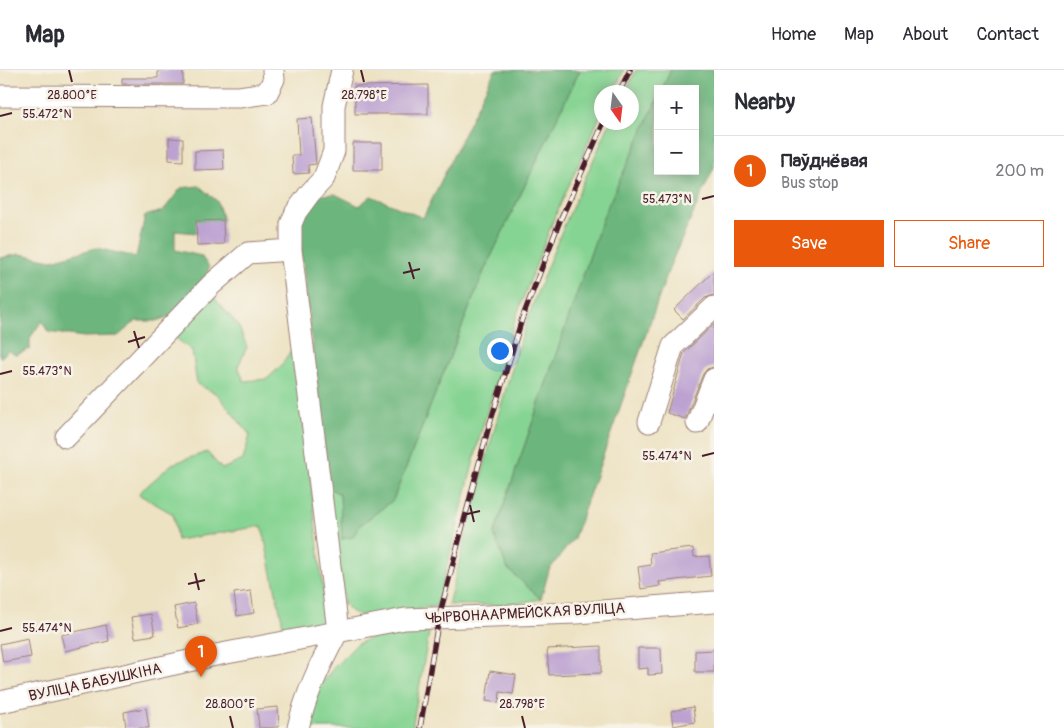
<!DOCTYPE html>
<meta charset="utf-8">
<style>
body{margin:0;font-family:Pangolin,sans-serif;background:#f7f7f7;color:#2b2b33}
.controls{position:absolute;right:15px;top:15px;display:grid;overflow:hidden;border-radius:0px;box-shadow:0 2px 12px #0003}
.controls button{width:45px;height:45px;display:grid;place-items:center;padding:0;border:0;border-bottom:1px solid #e1e1e2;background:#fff;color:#2b2b33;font:25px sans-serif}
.compass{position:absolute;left:594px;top:15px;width:45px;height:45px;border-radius:50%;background:#fff;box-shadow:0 2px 12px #0003;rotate:166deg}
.you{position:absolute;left:499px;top:280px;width:18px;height:18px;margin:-12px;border:4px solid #fff;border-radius:50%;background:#1a73e8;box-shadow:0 0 0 8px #1a73e833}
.badge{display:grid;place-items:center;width:32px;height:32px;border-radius:50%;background:#ea580c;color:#fff;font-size:16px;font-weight:700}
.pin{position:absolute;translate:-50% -41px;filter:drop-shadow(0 1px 2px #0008)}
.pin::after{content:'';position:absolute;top:26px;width:18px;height:15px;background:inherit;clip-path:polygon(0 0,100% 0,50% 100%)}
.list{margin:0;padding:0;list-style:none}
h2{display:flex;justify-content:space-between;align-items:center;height:65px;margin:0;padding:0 20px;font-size:21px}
h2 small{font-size:16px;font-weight:400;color:#7c7c81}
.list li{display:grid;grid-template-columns:32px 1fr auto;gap:15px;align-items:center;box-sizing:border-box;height:70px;padding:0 20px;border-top:1px solid #e1e1e2}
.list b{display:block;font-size:19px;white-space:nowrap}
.list p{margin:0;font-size:16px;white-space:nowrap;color:#7c7c81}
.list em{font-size:16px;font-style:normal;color:#7c7c81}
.actions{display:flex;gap:10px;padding:15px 20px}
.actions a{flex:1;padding:11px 0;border:1px solid #ea580c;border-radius:0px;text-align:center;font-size:18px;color:#ea580c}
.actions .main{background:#ea580c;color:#fff}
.map{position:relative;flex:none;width:714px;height:658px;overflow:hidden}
header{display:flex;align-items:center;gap:30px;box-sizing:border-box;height:70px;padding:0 25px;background:#fff;border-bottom:1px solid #e1e1e2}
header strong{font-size:24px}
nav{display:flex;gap:28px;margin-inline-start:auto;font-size:18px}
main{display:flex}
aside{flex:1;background:#fff}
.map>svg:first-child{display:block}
.green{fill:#86d493;stroke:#687a5f}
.forest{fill:#6cb67d;stroke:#5b6a54}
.building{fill:#bca1d1}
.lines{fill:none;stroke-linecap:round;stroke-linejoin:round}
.minor-casing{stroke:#9c8076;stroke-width:23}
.minor{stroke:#fff;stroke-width:21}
.rail-casing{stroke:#4a1f2b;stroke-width:5.5}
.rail{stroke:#f7f3e8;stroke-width:4;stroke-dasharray:11;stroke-linecap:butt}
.ticks{fill:none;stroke:#4a1f2b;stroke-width:2}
.labels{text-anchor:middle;stroke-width:5;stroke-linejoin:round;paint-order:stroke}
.street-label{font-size:15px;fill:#4a1f2b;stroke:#f7f3e8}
.ticks-label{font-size:12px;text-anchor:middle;fill:#4a1f2b;stroke:#f7f3e8;stroke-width:5;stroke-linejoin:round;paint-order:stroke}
</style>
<header>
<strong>Map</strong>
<nav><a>Home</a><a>Map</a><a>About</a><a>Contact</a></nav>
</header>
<main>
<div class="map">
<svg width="714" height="658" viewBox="0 0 714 658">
<rect width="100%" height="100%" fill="#f7f3e8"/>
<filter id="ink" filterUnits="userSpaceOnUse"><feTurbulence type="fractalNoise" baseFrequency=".02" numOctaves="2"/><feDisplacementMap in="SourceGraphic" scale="10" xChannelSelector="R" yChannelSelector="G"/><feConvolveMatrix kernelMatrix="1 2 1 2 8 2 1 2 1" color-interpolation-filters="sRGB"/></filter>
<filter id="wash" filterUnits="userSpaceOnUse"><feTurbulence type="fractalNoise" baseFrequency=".0096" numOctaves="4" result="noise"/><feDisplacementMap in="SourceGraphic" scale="20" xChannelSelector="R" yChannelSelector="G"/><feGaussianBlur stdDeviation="1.12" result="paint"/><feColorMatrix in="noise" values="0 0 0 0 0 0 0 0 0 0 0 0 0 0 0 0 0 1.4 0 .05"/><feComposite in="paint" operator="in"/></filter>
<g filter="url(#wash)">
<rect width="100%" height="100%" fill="#ede2c2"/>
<!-- green -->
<path class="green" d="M580,0H624L613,22H602L601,44L553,151L516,247L481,362L437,536L369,546C357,546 351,544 344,533L329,418L340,424L342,469L353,467L359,456L393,430L484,201Z
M636,0H671L662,19H658V28L605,142L494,464L507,498L541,529L507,535H448C473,440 496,345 527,251C550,183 581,118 610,53L632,52V22H625Z
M210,223L238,255L247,277L238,296L244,311L267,309L280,297L295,274L326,547C317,560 298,557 284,560L262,456L177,470L173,444L138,424L172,394L207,382L222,399L243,390L250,365L217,324L197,314L192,281L171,264Z
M430,557L412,658H304L316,621L335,596L357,574L378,565L402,560Z"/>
<!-- forest -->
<path class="forest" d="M495,0H580L484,201L393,430L359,456L353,467L342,469L340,424L329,418L298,154L321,125L335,124L359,136L371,126L423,148Z
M671,0H714V97L671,193L574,468L549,500L541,529L507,498L494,464L605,142L658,28V101H695V19H662Z
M199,116L217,131L223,150L197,163L175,161V180L201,186L209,197L207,212L178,243L156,251H136L118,266L84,267L48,262L42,251L30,268V279L16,285L8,281L0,288V188L20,184L52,190L96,178L136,187L145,146L163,141L181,118Z"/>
<g id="blocks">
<!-- building -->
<path class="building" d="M158,0H183V14H122V8H158Z
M428,15V44H355V16Z
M312,48L316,94L308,95L309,103L293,104L292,85H299L297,49Z
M169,68L183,69V91L169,90Z
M353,73H382V100H353Z
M223,80L224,99L195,100V81Z
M223,150L224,174L197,175L196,151Z
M714,201V225L705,228L683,249L674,240Z
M714,254V297L707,299L703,304L685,349L667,343L684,283Z
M693,478L694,487L709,486L711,506L659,512L660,516L641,519L638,497L651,495L650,483Z
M251,521L254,543L237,546L234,523Z
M194,533L198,554L178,558L174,537Z
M151,544L155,565L135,568L131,547Z
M106,555L109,571L65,581L61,565Z
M28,568L31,587L3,592L0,574Z
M601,576V603L549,605L547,579Z
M638,578H661L662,604L648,605V598L638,599Z
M714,580V602H695V581Z
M490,601L516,605L513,624L500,622L499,633L486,631Z
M278,637L279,657L259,658L257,639Z
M693,637L695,652L673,656L671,641Z
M146,638L149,658H126L124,642Z"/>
</g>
</g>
<g filter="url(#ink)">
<use href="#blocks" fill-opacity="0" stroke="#9c8076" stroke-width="1"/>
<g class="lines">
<!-- minor casing -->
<g class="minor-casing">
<path id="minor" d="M0,26L239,27L267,23L274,9L273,0
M649,352L673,276L714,237
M697,353L714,309
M66,367L211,215L248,183L291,180
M338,561L291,180V154L296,142L310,123L324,108L334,81V36L342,0
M0,632L216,585L405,549L577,543L714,532
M298,658C306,623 321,592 338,561"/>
</g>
<!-- minor -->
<use href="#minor" class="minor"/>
<!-- rail casing -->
<g class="rail-casing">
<path id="rail" d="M619,22L630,0
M420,658L439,547L487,363L522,249L559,153L604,52"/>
</g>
<!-- rail -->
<use href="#rail" class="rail"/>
</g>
</g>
<!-- ticks -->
<path class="ticks" d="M69,0L72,12M361,0L364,12M0,46L12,43M702,129L714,126M409,192L414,209M403,203L420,199M134,261L139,278M128,272L145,267M0,304L12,301M702,386L714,383M470,435L474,452M463,445L480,441M195,503L199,520M188,514L205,510M0,561L12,558M230,646L233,658M522,646L525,658"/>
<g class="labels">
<!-- street labels -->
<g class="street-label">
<text transform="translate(525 543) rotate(-3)" y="5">ЧЫРВОНААРМЕЙСКАЯ ВУЛІЦА</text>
<text transform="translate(95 612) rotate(-12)" y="5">ВУЛІЦА БАБУШКІНА</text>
</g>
</g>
<g class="ticks-label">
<text x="72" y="29">28.800°E</text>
<text x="364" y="29">28.798°E</text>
<text x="47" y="48">55.472°N</text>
<text x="667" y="133">55.473°N</text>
<text x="47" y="305">55.473°N</text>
<text x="667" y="390">55.474°N</text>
<text x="47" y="562">55.474°N</text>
<text x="230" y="638">28.800°E</text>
<text x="522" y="638">28.798°E</text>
</g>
</svg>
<div class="controls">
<button>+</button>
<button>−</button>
</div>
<svg class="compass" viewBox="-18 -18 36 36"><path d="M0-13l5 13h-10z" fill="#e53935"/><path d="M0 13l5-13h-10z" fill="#7c7c81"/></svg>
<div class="you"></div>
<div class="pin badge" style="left:201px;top:607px">1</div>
</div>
<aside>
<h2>Nearby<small></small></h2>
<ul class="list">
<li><span class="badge">1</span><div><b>Паўднёвая</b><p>Bus stop</p></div><em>200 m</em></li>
</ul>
<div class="actions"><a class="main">Save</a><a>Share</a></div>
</aside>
</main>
